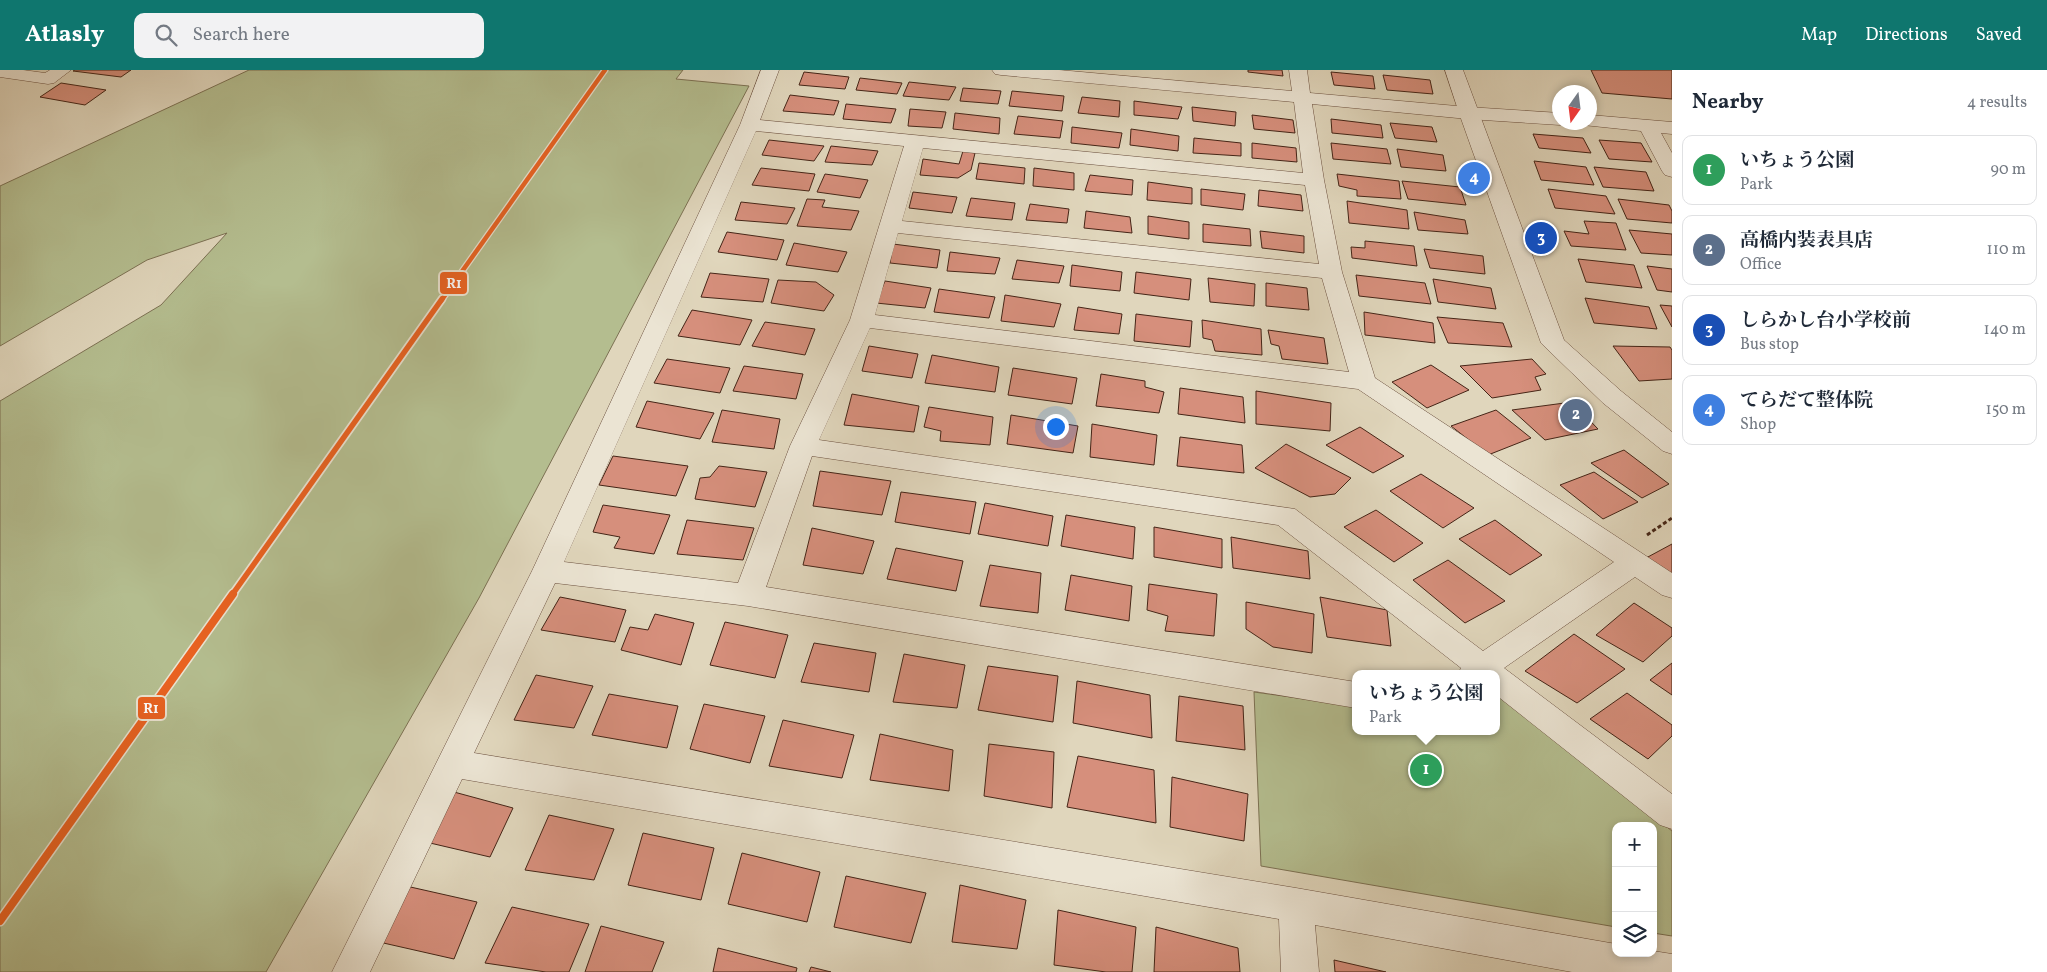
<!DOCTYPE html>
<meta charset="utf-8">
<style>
body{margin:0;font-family:Vollkorn,"Noto Serif JP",serif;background:#f2f2f3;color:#1f2937}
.controls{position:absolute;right:15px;bottom:15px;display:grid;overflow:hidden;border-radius:10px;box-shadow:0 2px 8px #0003}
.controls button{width:45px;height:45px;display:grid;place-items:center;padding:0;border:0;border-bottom:1px solid #e0e1e3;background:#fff;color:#1f2937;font:25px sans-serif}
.compass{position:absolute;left:1552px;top:15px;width:45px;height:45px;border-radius:50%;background:#fff;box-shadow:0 2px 8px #0003;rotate:194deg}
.you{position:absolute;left:1055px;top:356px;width:18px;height:18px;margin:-12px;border:4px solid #fff;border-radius:50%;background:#1a73e8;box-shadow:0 0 0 8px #1a73e833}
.badge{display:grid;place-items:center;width:32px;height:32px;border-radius:50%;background:#0f766e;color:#fff;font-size:16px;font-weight:700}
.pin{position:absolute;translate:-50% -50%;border:2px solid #fff;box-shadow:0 1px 5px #0006}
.popup{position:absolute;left:1352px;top:600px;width:148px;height:65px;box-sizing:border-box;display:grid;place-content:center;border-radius:10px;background:#fff;filter:drop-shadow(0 1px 4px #0005);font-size:16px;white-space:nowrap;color:#747a83}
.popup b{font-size:19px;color:#1f2937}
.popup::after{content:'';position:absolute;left:50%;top:100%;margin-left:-10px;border:10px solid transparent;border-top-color:#fff}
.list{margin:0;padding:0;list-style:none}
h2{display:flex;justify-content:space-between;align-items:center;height:65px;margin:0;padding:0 20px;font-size:21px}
h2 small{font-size:16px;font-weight:400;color:#747a83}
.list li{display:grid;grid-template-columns:32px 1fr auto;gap:15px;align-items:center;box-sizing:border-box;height:70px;margin:0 10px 10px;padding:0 10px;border:1px solid #e0e1e3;border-radius:10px}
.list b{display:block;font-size:19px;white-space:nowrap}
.list p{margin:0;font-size:16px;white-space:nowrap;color:#747a83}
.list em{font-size:16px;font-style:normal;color:#747a83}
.icon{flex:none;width:28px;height:28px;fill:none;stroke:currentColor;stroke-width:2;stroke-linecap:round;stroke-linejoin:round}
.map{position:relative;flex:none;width:1672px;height:902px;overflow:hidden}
header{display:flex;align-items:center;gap:30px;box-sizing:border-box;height:70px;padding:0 25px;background:#0f766e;color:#fff}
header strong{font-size:24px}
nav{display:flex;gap:28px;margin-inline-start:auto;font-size:18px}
.search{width:350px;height:45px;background:#f2f2f3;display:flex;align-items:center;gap:12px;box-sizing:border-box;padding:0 18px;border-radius:10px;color:#747a83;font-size:19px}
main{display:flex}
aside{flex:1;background:#fff}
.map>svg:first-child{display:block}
.green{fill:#b4bd8f;stroke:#7c7153}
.building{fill:#d68f7c;stroke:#452517}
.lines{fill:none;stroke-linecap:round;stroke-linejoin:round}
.minor-casing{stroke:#6c5140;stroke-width:1}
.tertiary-casing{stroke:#6c5140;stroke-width:1}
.path{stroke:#452517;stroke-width:3;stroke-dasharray:4 2.5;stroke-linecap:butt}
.minor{fill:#ebe4d3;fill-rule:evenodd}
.tertiary{fill:#ebe4d3;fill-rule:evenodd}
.rail-1-far2-casing{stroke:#ebe4d3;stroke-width:7}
.rail-1-far1-casing{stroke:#ebe4d3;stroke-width:9}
.rail-1-casing{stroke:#ebe4d3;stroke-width:11}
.rail-1-far2{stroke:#e96221;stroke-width:4.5}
.rail-1-far1{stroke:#e96221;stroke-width:5.5}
.rail-1{stroke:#e96221;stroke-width:8}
.line-badge{stroke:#ebe4d3;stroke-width:2}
.badge-label{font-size:14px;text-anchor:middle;font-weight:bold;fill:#fff}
</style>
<header>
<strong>Atlasly</strong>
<div class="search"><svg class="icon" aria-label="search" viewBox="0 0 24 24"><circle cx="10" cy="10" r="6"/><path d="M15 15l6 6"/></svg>Search here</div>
<nav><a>Map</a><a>Directions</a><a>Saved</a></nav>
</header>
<main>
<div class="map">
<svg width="1672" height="902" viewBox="0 0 1672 902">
<rect width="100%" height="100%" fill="#e0d6bc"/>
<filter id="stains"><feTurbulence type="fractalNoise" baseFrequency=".004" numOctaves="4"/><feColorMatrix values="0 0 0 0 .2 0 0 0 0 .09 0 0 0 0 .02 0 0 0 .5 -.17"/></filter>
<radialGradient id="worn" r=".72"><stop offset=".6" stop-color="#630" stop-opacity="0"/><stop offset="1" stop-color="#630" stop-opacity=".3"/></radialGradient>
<!-- green -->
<path class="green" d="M249,0H683L676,9L749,16L479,528L266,902H0V331L161,235L227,163L147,190L0,276V116Z
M1254,622L1356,636V661H1496V623L1672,761V866L1653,863V756H1616V857L1261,796Z"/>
<!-- building -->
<path class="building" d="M75,0H131L121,7L73,1Z
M1248,0H1282L1283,6L1248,2Z
M1591,0H1672V29L1602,23Z
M804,2L849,7L845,19L799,15Z
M1331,2L1373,6L1375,19L1334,15Z
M1383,5L1430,10L1433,24L1387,20Z
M860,8L902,13L897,24L856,20Z
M909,12L956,17L949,30L903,26Z
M61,13L106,20L85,35L40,27Z
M963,18L1001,21L998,34L960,31Z
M1012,21L1064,26L1062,41L1009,36Z
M790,25L839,31L834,45L783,41Z
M1082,27L1120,31L1119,47L1078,43Z
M1134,31L1182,37L1178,49L1134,45Z
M846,34L896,39L891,53L843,49Z
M1192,37L1236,42L1235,56L1193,51Z
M910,39L946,42L942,58L908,56Z
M955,43L1000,48L999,64L953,59Z
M1252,45L1293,50L1295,63L1254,59Z
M1018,46L1063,51L1060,68L1014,64Z
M1331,49L1381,55L1383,68L1332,63Z
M1390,53L1432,57L1437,72L1395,68Z
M1072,57L1122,63L1119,78L1071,73Z
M1131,59L1179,66L1178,81L1130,75Z
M1533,64L1583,68L1591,83L1539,78Z
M1194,68L1241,73V86L1193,83Z
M769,70L824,76L814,91L762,85Z
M1599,70L1641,73L1652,92L1609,89Z
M1252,73L1296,78L1297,92L1252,88Z
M1331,73L1387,79L1391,94L1333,89Z
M831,76L878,81L872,95L825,92Z
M1397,79L1443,85L1446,101L1401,97Z
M963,81L975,83L971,100L958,108L920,105L923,89L959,94Z
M1534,91L1586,97L1594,115L1541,110Z
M979,93L1025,98L1024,114L976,109Z
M1594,97L1646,102L1654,121L1603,117Z
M761,98L815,104L809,121L752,115Z
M1034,98L1074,103V120L1033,116Z
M825,104L868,110L860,128L817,122Z
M1337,104L1399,111L1401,129L1357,126V120L1339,116Z
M1090,105L1133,110L1132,125L1085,121Z
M1402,111L1460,117L1466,135L1408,129Z
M1148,112L1192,118V134L1147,130Z
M1201,119L1245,124L1243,140L1201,135Z
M1548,119L1606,126L1615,144L1555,138Z
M1259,120L1301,125L1303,141L1258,136Z
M913,122L957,127L952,143L909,138Z
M971,128L1015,133L1012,150L966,146Z
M807,129L825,130L822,137L859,141L851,160L797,156Z
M1618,129L1669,135L1672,141V153L1627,149Z
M1347,131L1407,140L1409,159L1349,153Z
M741,132L795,138L787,154L735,150Z
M1030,134L1069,139L1067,153L1026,150Z
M1086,141L1130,147L1132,163L1084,158Z
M1414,142L1465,150L1468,164L1418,160Z
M1148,146L1189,152V169L1148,164Z
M1584,151L1616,153L1626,180L1571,176L1564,161L1589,164Z
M1203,154L1250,159L1251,176L1203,172Z
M1629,160L1672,164V185L1641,183Z
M1260,161L1304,166V183L1262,178Z
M727,162L784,170L777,190L718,182Z
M1365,171L1414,176L1417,196L1352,188L1351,177L1365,178Z
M794,173L847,182L838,202L786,195Z
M893,174L940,180L937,198L890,193Z
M1424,179L1483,186L1485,204L1430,198Z
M950,182L1000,188L995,204L947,201Z
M1578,189L1634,195L1642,218L1586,212Z
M1017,190L1064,196L1059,213L1012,209Z
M1072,195L1122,202L1120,221L1070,216Z
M1647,196L1672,199V222L1657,220Z
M1136,202L1191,209L1189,230L1134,223Z
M710,203L769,209L763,232L701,227Z
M1356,205L1425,213L1431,234L1359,226Z
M1208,208L1255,214L1254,236L1210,232Z
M1433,209L1491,218L1496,239L1438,232Z
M778,210L816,212L834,225L824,241L771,233Z
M885,211L931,218L925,238L876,233Z
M1266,213L1307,218L1309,240L1266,236Z
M939,219L995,227L989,248L934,242Z
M1005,225L1061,234L1054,257L1001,251Z
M1585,228L1649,237L1657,259L1594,253Z
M1660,235L1672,236V257Z
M1078,237L1122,244L1119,264L1074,260Z
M692,240L752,250L740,275L678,266Z
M1364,242L1433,253L1435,273L1365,265Z
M1136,244L1192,251L1190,277L1134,271Z
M1437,247L1503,253L1512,277L1448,273Z
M1202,250L1261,259L1262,285L1215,281L1212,270L1203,268Z
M765,252L815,259L805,285L752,276Z
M1268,260L1324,268L1328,294L1282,289L1279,276L1271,274Z
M869,276L918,284L912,308L862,301Z
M1613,276L1670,277L1672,280V309L1639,311Z
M932,285L999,297L995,322L925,313Z
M667,289L730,298L720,323L654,313Z
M1532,289L1546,304L1535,307L1541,320L1492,328L1460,296Z
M1431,295L1469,320L1427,338L1392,312Z
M744,296L803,304L796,329L733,321Z
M1013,298L1077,308L1072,334L1008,325Z
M1101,304L1145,311V317L1164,322L1159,343L1096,336Z
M1180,318L1243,327L1245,353L1178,344Z
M1256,321L1331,333L1330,361L1256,354Z
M852,324L919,336L914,362L844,355Z
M647,331L714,343L700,369L636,357Z
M1572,332L1598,359L1545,370L1512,340Z
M929,337L993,347L990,375L940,371L941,361L924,357Z
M722,340L780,349L774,379L712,372Z
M1496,340L1531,368L1488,385L1451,356Z
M1011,345L1078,356L1073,383L1007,374Z
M1092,354L1157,365L1154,395L1090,387Z
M1360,357L1404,386L1373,403L1326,375Z
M1180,367L1242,375L1244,403L1177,396Z
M1286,374L1351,408L1335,424L1310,427L1255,398Z
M1624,380L1669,414L1642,428L1591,393Z
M613,386L688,396L676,426L599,415Z
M719,396L767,402L755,437L695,429L700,408L710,407Z
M820,401L891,411L882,445L813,436Z
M1594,402L1638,432L1603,449L1560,415Z
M1421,404L1474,438L1443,458L1390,421Z
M901,422L976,432L970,464L895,452Z
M985,433L1053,446L1048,476L978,464Z
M603,435L670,445L654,484L614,478L620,467L593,462Z
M1376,440L1423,473L1394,492L1344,457Z
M1066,445L1135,457L1133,489L1061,476Z
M687,450L754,458L743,490L677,484Z
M1495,450L1542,485L1510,505L1459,469Z
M1154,457L1222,469V498L1154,487Z
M812,458L874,471L863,504L803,495Z
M1231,467L1308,481L1310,509L1233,498Z
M1672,474V505L1646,488Z
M896,478L963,491L956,521L887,509Z
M1448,490L1505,531L1465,553L1413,510Z
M990,495L1041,503L1038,543L980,536Z
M1071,505L1132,516L1129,551L1065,540Z
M1149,514L1217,524L1214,566L1165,561L1168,546L1147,540Z
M560,527L626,540L615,572L541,560Z
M1320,527L1387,540L1391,576L1327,567Z
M1246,532L1314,544L1312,583L1273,577L1246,559Z
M1634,533L1672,558V566L1643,592L1596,565Z
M655,544L694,553L681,595L621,580L630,557L648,560Z
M725,552L788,565L775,608L710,595Z
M1574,564L1625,599L1577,633L1525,601Z
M814,573L876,583L869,622L801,612Z
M904,584L965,595L957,638L893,632Z
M1672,593V625L1650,610Z
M988,596L1058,606L1053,652L978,640Z
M536,605L593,616L574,658L514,650Z
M1077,611L1150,625L1152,668L1073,653Z
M1627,623L1672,655V666L1648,689L1590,649Z
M609,624L678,636L667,678L592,665Z
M1179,626L1243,636L1245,680L1176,671Z
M704,634L765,646L750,693L690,679Z
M783,650L854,665L842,708L769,696Z
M880,664L953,680L949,721L870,710Z
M989,674L1054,682L1052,738L984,726Z
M1078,686L1154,700L1156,753L1067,737Z
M1172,707L1248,724L1244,771L1170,757Z
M454,722L513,738L490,787L430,773Z
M549,745L614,759L594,810L525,800Z
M643,763L714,778L701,830L628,815Z
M742,783L820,802L807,852L728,834Z
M846,806L926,823L911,873L834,857Z
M960,815L1026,830L1017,879L952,872Z
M406,816L477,832L454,889L379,872Z
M512,837L589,854L569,902H546L485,893Z
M1058,840L1136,857L1132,902H1106L1054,895Z
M601,856L664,872L652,902H585Z
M1156,857L1238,878L1240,902H1154Z
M718,878L797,898L796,902H713Z
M1334,890L1386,902H1335Z
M811,897L831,902H809Z"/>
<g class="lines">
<!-- minor casing -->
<g class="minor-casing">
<path id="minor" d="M0,0H23L45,3L50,0H71L54,13L48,14L0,7Z
M761,0H779L760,50L1303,103L1294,32L1001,5L995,4L992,0H1059L1292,21L1289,0H1307L1310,23L1468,37L1560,43V52L1567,53L1560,55L1468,49L1312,34L1324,110L1342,202L1375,308L1672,503V528L1662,525L1635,507L1504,598L1672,724V759L1660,755L1496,625V604H1458L1461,598L1278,455L812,386L766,517L1356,612V638L748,536L555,513L474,683L1296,818L1616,874V883H1653V881L1672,884V902H1572L1315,855L1319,902H1281L1279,849L462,709L370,902H332L532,501L740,55ZM756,61L904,76L850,250L790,376L738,513L564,492ZM923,78L1305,115L1319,194L902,151ZM898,163L1322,208L1349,302L875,245ZM870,258L1358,319L1614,492L1483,581L1295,439L819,370Z
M1590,45L1672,52V64L1661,63L1672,83V107L1665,105L1662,101L1641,61L1583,55L1582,52H1590Z"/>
</g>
<!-- tertiary casing -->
<g class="tertiary-casing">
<path id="tertiary" d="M1445,0H1463L1564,270L1621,321L1672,362V384L1663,381L1603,333L1541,273L1459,43Z"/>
</g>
<!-- path -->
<path class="path" d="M1647,465L1672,448"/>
<!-- minor -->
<use href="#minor" class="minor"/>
<!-- tertiary -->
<use href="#tertiary" class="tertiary"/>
<!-- rail-1-far2 casing -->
<g class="rail-1-far2-casing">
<path id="rail-1-far2" d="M441,231L605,0"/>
</g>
<!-- rail-1-far1 casing -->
<g class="rail-1-far1-casing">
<path id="rail-1-far1" d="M232,525L442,229"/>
</g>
<!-- rail-1 casing -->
<g class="rail-1-casing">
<path id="rail-1" d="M0,851L233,524"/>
</g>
<!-- rail-1-far2 -->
<use href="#rail-1-far2" class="rail-1-far2"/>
<!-- rail-1-far1 -->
<use href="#rail-1-far1" class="rail-1-far1"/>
<!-- rail-1 -->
<use href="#rail-1" class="rail-1"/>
</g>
<g class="line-badge">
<rect x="439" y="201" width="29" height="24" rx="5" fill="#e96221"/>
<rect x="137" y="626" width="29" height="24" rx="5" fill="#e96221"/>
</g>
<g class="badge-label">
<text x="454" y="218">R1</text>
<text x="151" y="643">R1</text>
</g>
<rect width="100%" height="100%" filter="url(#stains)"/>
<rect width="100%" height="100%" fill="url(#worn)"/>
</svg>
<div class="controls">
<button>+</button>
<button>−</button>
<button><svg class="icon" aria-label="layers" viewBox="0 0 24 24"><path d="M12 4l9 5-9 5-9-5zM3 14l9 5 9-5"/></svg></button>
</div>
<svg class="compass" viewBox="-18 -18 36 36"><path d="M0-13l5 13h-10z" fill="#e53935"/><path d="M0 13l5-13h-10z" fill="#747a83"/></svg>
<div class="you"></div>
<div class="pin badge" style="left:1426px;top:700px;background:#2e9e5b">1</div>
<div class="popup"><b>いちょう公園</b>Park</div>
<div class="pin badge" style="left:1576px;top:345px;background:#5c6f8a">2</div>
<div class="pin badge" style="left:1541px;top:168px;background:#1a4fb4">3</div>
<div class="pin badge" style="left:1474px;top:108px;background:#3f7fe0">4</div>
</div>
<aside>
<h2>Nearby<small>4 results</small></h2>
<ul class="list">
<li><span class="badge" style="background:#2e9e5b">1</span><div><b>いちょう公園</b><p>Park</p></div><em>90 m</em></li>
<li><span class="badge" style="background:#5c6f8a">2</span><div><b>高橋内装表具店</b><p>Office</p></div><em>110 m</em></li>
<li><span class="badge" style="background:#1a4fb4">3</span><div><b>しらかし台小学校前</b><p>Bus stop</p></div><em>140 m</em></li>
<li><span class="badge" style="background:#3f7fe0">4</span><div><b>てらだて整体院</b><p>Shop</p></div><em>150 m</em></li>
</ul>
</aside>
</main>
